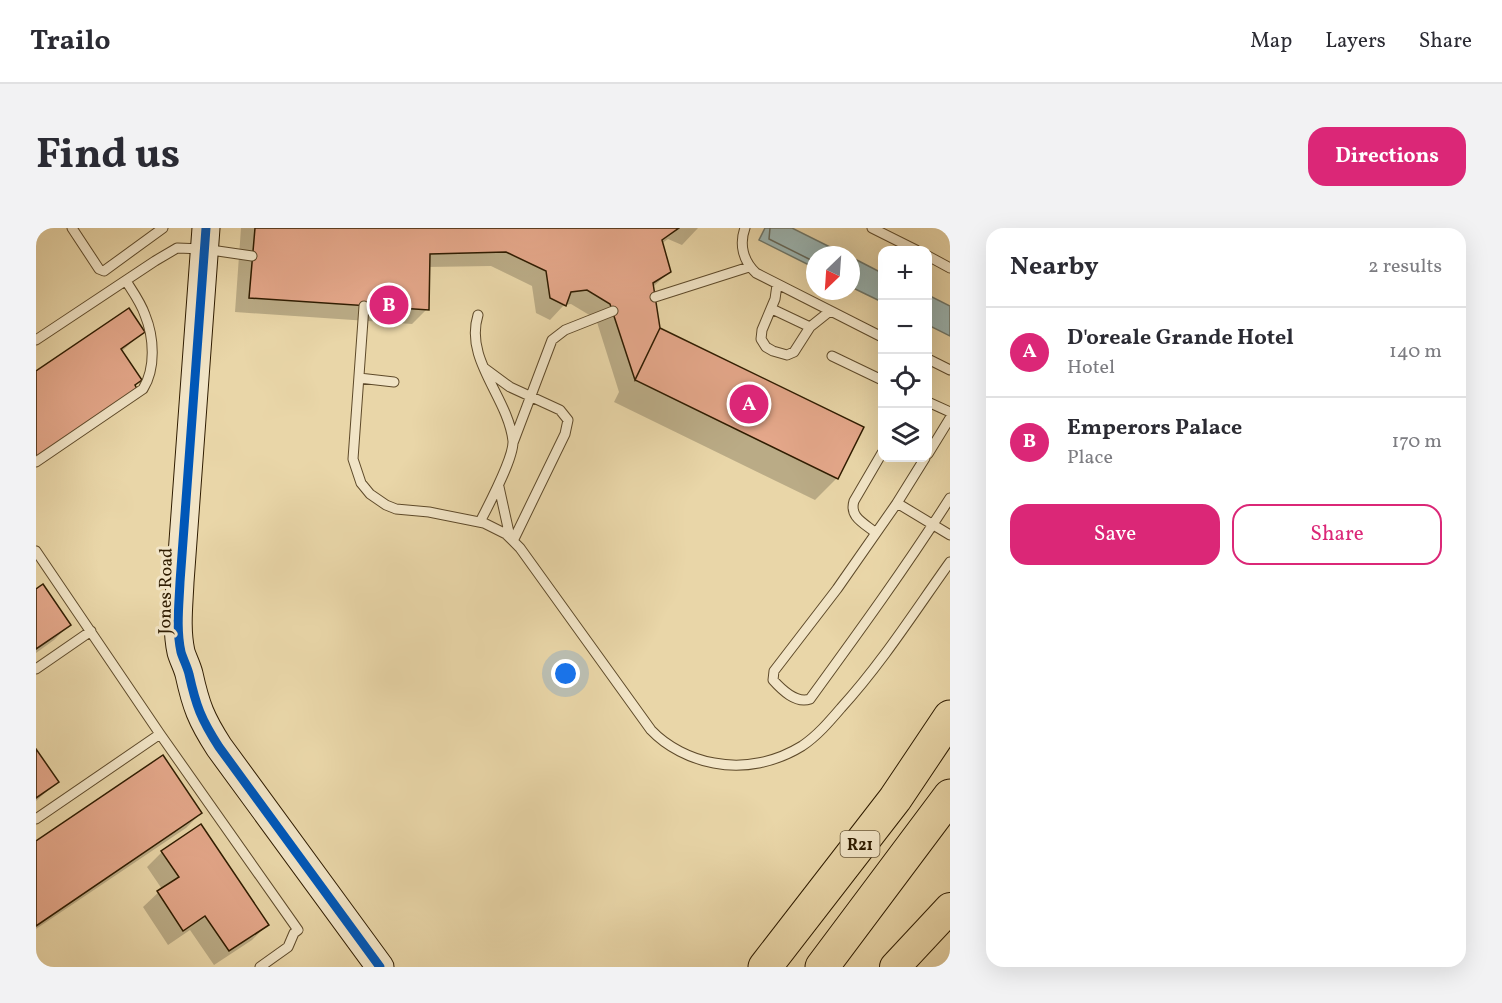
<!DOCTYPE html>
<meta charset="utf-8">
<style>
body{margin:0;font-family:Vollkorn,serif;background:#f2f2f3;color:#2b2b33}
.controls{position:absolute;right:18px;top:18px;display:grid;overflow:hidden;border-radius:12px;box-shadow:0 6px 24px #0002}
.controls button{width:54px;height:54px;display:grid;place-items:center;padding:0;border:0;border-bottom:2px solid #e1e1e2;background:#fff;color:#2b2b33;font:30px sans-serif}
.compass{position:absolute;left:770px;top:18px;width:54px;height:54px;border-radius:50%;background:#fff;box-shadow:0 6px 24px #0002;rotate:205deg}
.you{position:absolute;left:530px;top:446px;width:21px;height:21px;margin:-15px;border:4px solid #fff;border-radius:50%;background:#1a73e8;box-shadow:0 0 0 9px #1a73e833}
.badge{display:grid;place-items:center;width:39px;height:39px;border-radius:50%;background:#db2777;color:#fff;font-size:20px;font-weight:700}
.pin{position:absolute;translate:-50% -50%;border:3px solid #fff;box-shadow:0 2px 6px #0006}
.list{margin:0;padding:0;list-style:none}
h2{display:flex;justify-content:space-between;align-items:center;height:78px;margin:0;padding:0 24px;font-size:26px}
h2 small{font-size:20px;font-weight:400;color:#7c7c81}
.list li{display:grid;grid-template-columns:39px 1fr auto;gap:18px;align-items:center;box-sizing:border-box;height:90px;padding:0 24px;border-top:2px solid #e1e1e2}
.list b{display:block;font-size:22px;white-space:nowrap}
.list p{margin:0;font-size:20px;white-space:nowrap;color:#7c7c81}
.list em{font-size:20px;font-style:normal;color:#7c7c81}
.actions{display:flex;gap:12px;padding:18px 24px}
.actions a{flex:1;padding:14px 0;border:2px solid #db2777;border-radius:18px;text-align:center;font-size:21px;color:#db2777}
.actions .main{background:#db2777;color:#fff}
.icon{flex:none;width:33px;height:33px;fill:none;stroke:currentColor;stroke-width:2;stroke-linecap:round;stroke-linejoin:round}
.map{position:relative;flex:none;width:914px;height:739px;overflow:hidden;border-radius:18px}
header{display:flex;align-items:center;gap:36px;box-sizing:border-box;height:84px;padding:0 30px;background:#fff;border-bottom:2px solid #e1e1e2}
header strong{font-size:28px}
nav{display:flex;gap:33px;margin-inline-start:auto;font-size:21px}
.intro{display:flex;align-items:center;justify-content:space-between;box-sizing:border-box;height:144px;padding:0 36px}
h1{margin:0;font-size:42px}
.button{padding:15px 27px;border-radius:18px;background:#db2777;color:#fff;font-size:21px;font-weight:700}
main{display:flex;gap:36px;padding:0 36px}
aside{flex:1;background:#fff;border-radius:18px;box-shadow:0 6px 24px #0002}
.map>svg:first-child{display:block}
.water{fill:#9cb6b3;stroke:#70786b;stroke-width:1.5}
.shadow{fill:#0003}
.lines{fill:none;stroke-linecap:round;stroke-linejoin:round}
.shore{stroke:#66695a;stroke-width:1.5}
.building{fill:#e4a78a;stroke:#2f1c00;stroke-width:1.5}
.lane-casing{stroke:#5e4a2a;stroke-width:11}
.secondary-casing{stroke:#2f1c00;stroke-width:29}
.primary-casing{stroke:#2f1c00;stroke-width:32}
.highway-casing{stroke:#2f1c00;stroke-width:35}
.lane{stroke:#f1e4c6;stroke-width:9}
.secondary{stroke:#f1e4c6;stroke-width:27}
.primary{stroke:#e9d6a8;stroke-width:30}
.highway{stroke:#e9d6a8;stroke-width:33}
.cycleway-casing{stroke:#f1e4c6;stroke-width:13}
.cycleway{stroke:#0057b8;stroke-width:9}
.labels{text-anchor:middle;stroke-width:6;stroke-linejoin:round;paint-order:stroke}
.shield{fill:#f1e4c6;stroke:#69583b;stroke-width:1.5}
.shield-label{font-size:16px;font-weight:bold;fill:#2f1c00}
.street-label{font-size:18px;fill:#2f1c00;stroke:#f1e4c6}
</style>
<header>
<strong>Trailo</strong>
<nav><a>Map</a><a>Layers</a><a>Share</a></nav>
</header>
<div class="intro"><h1>Find us</h1><a class="button">Directions</a></div>
<main>
<div class="map">
<svg width="914" height="739" viewBox="0 0 914 739">
<rect width="100%" height="100%" fill="#e9d6a8"/>
<filter id="stains"><feTurbulence type="fractalNoise" baseFrequency=".00333" numOctaves="4"/><feColorMatrix values="0 0 0 0 .2 0 0 0 0 .09 0 0 0 0 .02 0 0 0 .5 -.17"/></filter>
<radialGradient id="worn" r=".72"><stop offset=".6" stop-color="#630" stop-opacity="0"/><stop offset="1" stop-color="#630" stop-opacity=".3"/></radialGradient>
<!-- water -->
<path class="water" d="M729,0H756L810,27H779V40L723,12Z
M815,29L846,45V74L815,59Z
M892,67L914,78V108L892,97Z"/>
<!-- shadow -->
<path class="shadow" d="M205,0H662L646,17L632,11L625,16L633,44L616,60L623,103L801,250L779,272L578,174L583,164L560,91L535,76L528,77L514,92L500,85L496,58L455,38L392,39L391,81L376,96L199,84Z
M107,104L85,124L104,152L98,159L0,145Z
M0,363L33,397L18,412L0,425Z
M0,524L21,554L0,573Z
M165,585L150,600L0,701V615Z
M126,624L231,697L216,712L178,737L154,702L132,717L107,679L126,661L111,639Z"/>
<g class="lines">
<!-- shore -->
<path class="shore" d="M734,0L733,11L779,34"/>
</g>
<!-- building -->
<path class="building" d="M219,0H643L626,12L635,44L617,55L624,100L599,152L574,76L551,62L535,64L530,78L514,70L510,43L470,24L394,26L393,82L213,70Z
M93,80L109,104L85,121L106,152L99,157L101,161L0,230V143Z
M624,100L828,199L802,251L599,152Z
M7,356L35,397L0,421V361Z
M0,521L23,554L0,570Z
M127,527L166,585L0,698V613Z
M165,596L233,697L193,723L169,688L147,703L121,663L143,649L125,623Z"/>
<g class="lines">
<!-- lane casing -->
<g class="lane-casing">
<path id="lane" d="M36,0L63,41L68,43L127,0
M709,0C703,16 707,33 720,45L846,109
M836,0L880,22
M892,28L914,40
M741,57L739,71L726,102L725,111L730,119L737,123L751,127L758,124L774,99L794,83
M619,69L713,39
M328,78L317,231L325,255L334,266L350,277L360,281L393,284L448,295L470,306L484,320L615,502C631,519 655,531 678,535C709,541 740,534 766,518C781,508 793,494 805,480C846,435 879,383 914,334
M736,81L774,99
M442,87C428,132 472,169 477,213C478,230 452,278 444,294
M0,112L119,33L141,20L168,21L216,28
M796,128L846,152
M892,131L914,142
M448,140L474,159L524,182L532,192L529,206L477,313
M323,150L358,154
M892,174L914,184
M477,215L516,112L529,102L577,83
M892,226L914,190
M0,234L107,161C120,140 118,109 109,87C105,75 97,64 90,53
M463,259L474,309
M914,270C870,339 822,405 774,471C760,476 746,462 737,452L738,443L801,361L861,275L914,307
M861,275L889,230
M840,305C828,295 813,289 818,273L846,225
M0,323L124,506L262,702L258,705L252,719L224,739
M0,441L55,403
M0,591L124,506"/>
</g>
<!-- secondary casing -->
<g class="secondary-casing">
<path id="secondary" d="M170,0L144,354C143,377 140,401 145,424C147,431 151,438 153,446C160,478 165,491 183,519L344,739"/>
</g>
<!-- primary casing -->
<g class="primary-casing">
<path id="primary" d="M859,739L914,680"/>
</g>
<!-- highway casing -->
<g class="highway-casing">
<path id="highway" d="M729,739L859,571L914,489
M786,739L914,568"/>
</g>
<!-- lane -->
<use href="#lane" class="lane"/>
<!-- secondary -->
<use href="#secondary" class="secondary"/>
<!-- primary -->
<use href="#primary" class="primary"/>
<!-- highway -->
<use href="#highway" class="highway"/>
<!-- cycleway casing -->
<g class="cycleway-casing">
<path id="cycleway" d="M170,0L144,354C143,377 140,401 145,424C147,431 151,438 153,446C160,478 165,491 183,519L344,739"/>
</g>
<!-- cycleway -->
<use href="#cycleway" class="cycleway"/>
</g>
<g class="labels">
<!-- shield labels -->
<rect class="shield" x="804.5" y="603" width="39" height="26" rx="4.5"/>
<g class="shield-label">
<text x="824" y="622">R21</text>
</g>
<!-- street labels -->
<g class="street-label">
<text transform="translate(129 363) rotate(-89)" y="6">Jones Road</text>
</g>
</g>
<rect width="100%" height="100%" filter="url(#stains)"/>
<rect width="100%" height="100%" fill="url(#worn)"/>
</svg>
<div class="controls">
<button>+</button>
<button>−</button>
<button><svg class="icon" aria-label="locate" viewBox="0 0 24 24"><circle cx="12" cy="12" r="6"/><path d="M12 2v4M12 18v4M2 12h4M18 12h4"/></svg></button>
<button><svg class="icon" aria-label="layers" viewBox="0 0 24 24"><path d="M12 4l9 5-9 5-9-5zM3 14l9 5 9-5"/></svg></button>
</div>
<svg class="compass" viewBox="-18 -18 36 36"><path d="M0-13l5 13h-10z" fill="#e53935"/><path d="M0 13l5-13h-10z" fill="#7c7c81"/></svg>
<div class="you"></div>
<div class="pin badge" style="left:713px;top:176px">A</div>
<div class="pin badge" style="left:353px;top:77px">B</div>
</div>
<aside>
<h2>Nearby<small>2 results</small></h2>
<ul class="list">
<li><span class="badge">A</span><div><b>D'oreale Grande Hotel</b><p>Hotel</p></div><em>140 m</em></li>
<li><span class="badge">B</span><div><b>Emperors Palace</b><p>Place</p></div><em>170 m</em></li>
</ul>
<div class="actions"><a class="main">Save</a><a>Share</a></div>
</aside>
</main>
